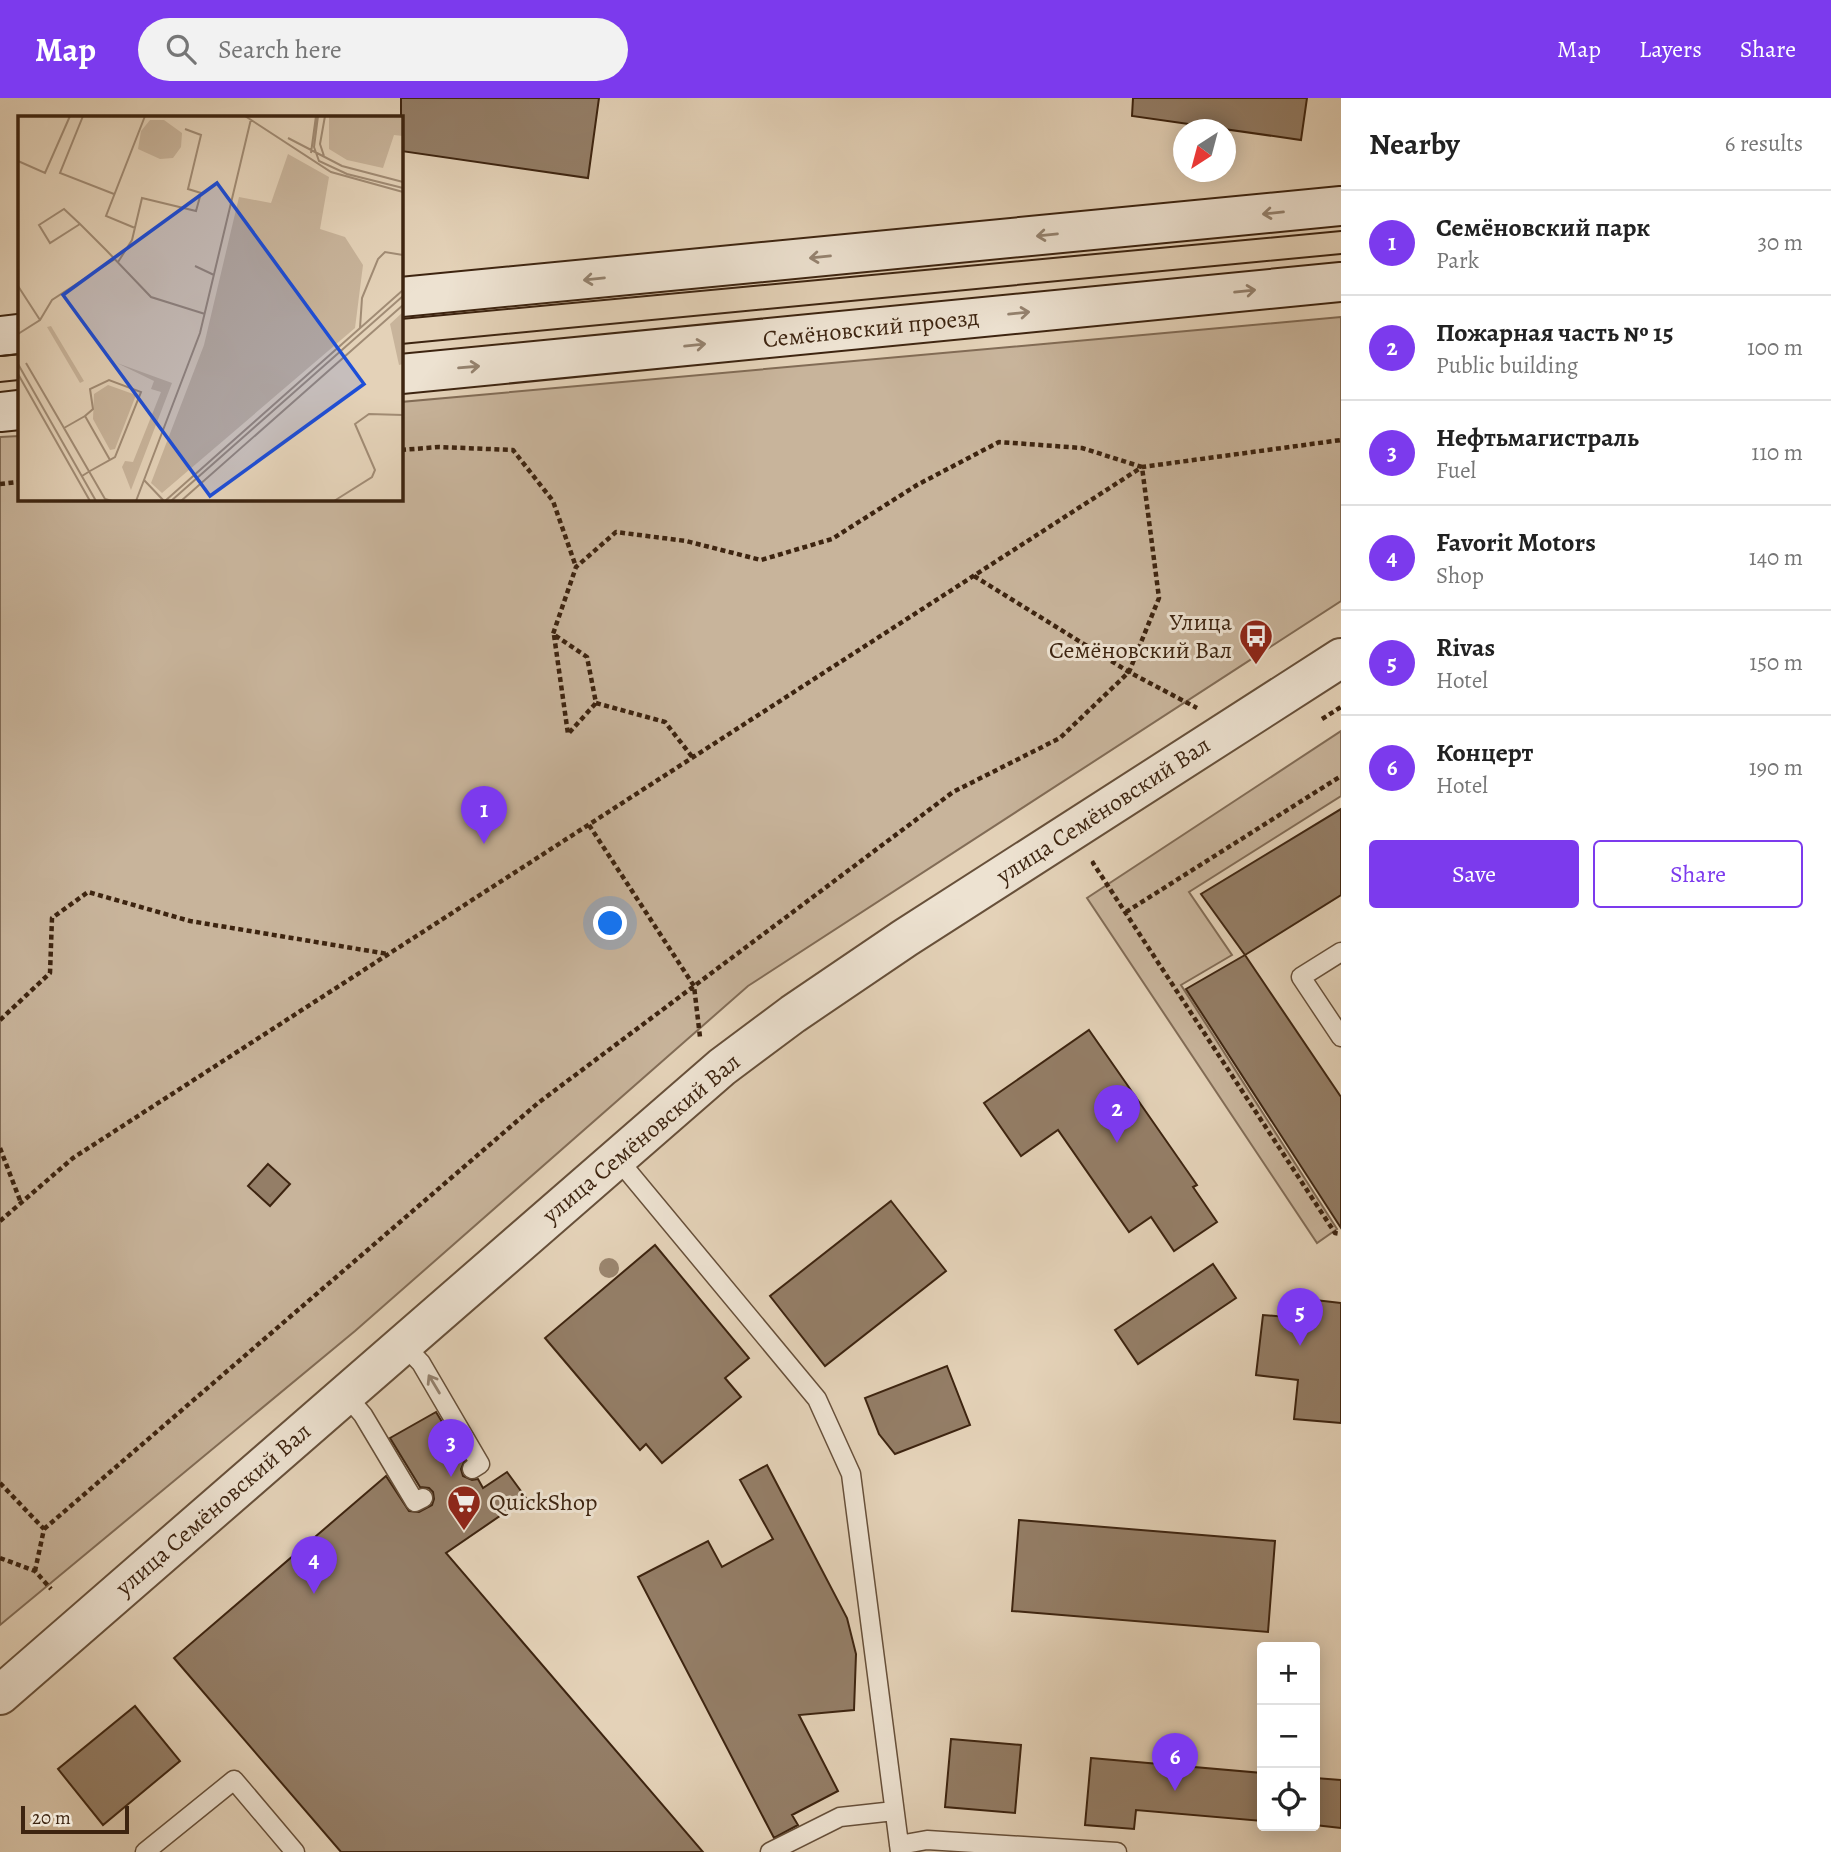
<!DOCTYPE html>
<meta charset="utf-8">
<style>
body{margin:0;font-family:Alegreya,serif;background:#f2f2f2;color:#222}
.controls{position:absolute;right:21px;bottom:21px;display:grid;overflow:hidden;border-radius:7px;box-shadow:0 4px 18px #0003}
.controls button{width:63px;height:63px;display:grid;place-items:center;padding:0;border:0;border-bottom:2px solid #e0e0e0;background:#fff;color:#222;font:35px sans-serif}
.compass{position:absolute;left:1173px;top:21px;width:63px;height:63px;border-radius:50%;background:#fff;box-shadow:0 4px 18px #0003;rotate:216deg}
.scale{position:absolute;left:21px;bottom:18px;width:108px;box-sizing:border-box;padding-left:7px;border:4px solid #3d2410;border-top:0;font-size:19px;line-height:24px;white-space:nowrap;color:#3d2410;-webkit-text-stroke:5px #ede2d1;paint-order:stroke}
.you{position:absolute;left:611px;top:826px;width:24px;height:24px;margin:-18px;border:5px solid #fff;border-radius:50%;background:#1a73e8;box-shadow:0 0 0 10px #1a73e833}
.badge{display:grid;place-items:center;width:46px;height:46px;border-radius:50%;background:#7c3aed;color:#fff;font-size:23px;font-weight:700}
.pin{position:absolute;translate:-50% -58px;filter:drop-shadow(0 2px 4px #0008)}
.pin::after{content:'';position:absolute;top:37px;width:24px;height:21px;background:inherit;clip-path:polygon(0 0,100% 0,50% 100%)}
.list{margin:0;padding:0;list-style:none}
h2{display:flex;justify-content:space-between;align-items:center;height:91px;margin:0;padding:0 28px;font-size:30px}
h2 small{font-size:23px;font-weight:400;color:#767676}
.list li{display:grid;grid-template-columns:46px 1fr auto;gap:21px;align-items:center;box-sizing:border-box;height:105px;padding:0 28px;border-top:2px solid #e0e0e0}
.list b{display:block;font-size:26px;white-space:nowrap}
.list p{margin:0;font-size:23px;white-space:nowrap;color:#767676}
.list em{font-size:23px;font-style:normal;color:#767676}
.actions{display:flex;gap:14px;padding:21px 28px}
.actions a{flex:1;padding:16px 0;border:2px solid #7c3aed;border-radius:7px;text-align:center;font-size:24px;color:#7c3aed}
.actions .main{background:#7c3aed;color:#fff}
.icon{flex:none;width:38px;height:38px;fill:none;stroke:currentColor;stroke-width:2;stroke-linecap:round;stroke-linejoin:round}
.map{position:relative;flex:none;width:1341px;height:1754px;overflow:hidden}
header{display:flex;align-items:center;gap:42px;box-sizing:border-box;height:98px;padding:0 35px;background:#7c3aed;color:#fff}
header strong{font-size:33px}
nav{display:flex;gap:38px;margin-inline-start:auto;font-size:24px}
.search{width:490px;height:63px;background:#f2f2f2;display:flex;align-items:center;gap:18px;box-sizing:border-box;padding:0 24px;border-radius:38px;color:#767676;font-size:26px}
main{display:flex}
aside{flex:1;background:#fff}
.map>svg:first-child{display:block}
.green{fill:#c8b49b;stroke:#826c56;stroke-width:2}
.building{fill:#947e67;stroke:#3d2410;stroke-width:2}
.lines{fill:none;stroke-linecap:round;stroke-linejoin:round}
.service-casing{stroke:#67503a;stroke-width:21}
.tertiary-casing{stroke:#67503a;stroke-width:42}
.secondary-casing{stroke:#3d2410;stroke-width:42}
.path{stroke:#3d2410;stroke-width:4.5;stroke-dasharray:5 3.5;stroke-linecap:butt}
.service{stroke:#ede2d1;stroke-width:18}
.tertiary{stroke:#ede2d1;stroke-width:38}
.secondary{stroke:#ede2d1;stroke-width:38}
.tram{stroke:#3d2410;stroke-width:2}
.tree{fill:#9b866f}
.oneway{stroke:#958370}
.labels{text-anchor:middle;stroke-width:6;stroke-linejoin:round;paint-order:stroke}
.street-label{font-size:24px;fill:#3d2410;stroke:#ede2d1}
.poi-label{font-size:24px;fill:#3d2410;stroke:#ede2d1;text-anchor:end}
.inset-road{fill:none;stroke:#a18c75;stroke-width:2}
.view{fill:#1d4ed8;fill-opacity:0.15;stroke:#1d4ed8;stroke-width:3.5}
.inset-edge{fill:none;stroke:#3d2410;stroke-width:3.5}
</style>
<header>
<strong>Map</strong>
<div class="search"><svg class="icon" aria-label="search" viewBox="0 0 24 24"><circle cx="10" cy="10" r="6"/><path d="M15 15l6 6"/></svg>Search here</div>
<nav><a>Map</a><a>Layers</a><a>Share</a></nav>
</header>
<main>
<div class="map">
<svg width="1341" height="1754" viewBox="0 0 1341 1754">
<rect width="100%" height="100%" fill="#e4d2b8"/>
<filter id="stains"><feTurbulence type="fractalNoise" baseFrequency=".00286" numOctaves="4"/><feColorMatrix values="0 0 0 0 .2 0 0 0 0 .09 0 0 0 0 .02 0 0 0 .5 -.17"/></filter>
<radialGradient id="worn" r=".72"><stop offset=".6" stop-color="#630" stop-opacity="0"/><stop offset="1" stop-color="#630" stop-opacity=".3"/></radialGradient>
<!-- green -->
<path class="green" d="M1341,219V503L748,888L355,1233L0,1527V339L19,338V401H401V304Z
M1341,633V698L1189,794L1232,857L1181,887L1337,1131L1317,1145L1087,800Z"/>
<!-- building -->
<path class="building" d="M401,0H599L588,80L401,53Z
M1133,0H1307L1301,42L1132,18Z
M1341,711V797L1245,857L1201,796Z
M1245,857L1341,999V1130L1186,891Z
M1089,932L1197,1087L1193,1089L1217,1124L1174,1153L1151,1119L1129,1134L1058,1032L1021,1058L984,1005Z
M268,1066L290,1086L270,1108L248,1088Z
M891,1103L946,1173L825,1268L770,1198Z
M655,1147L749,1260L725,1280L741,1299L662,1365L646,1346L640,1352L545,1240Z
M1213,1166L1236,1200L1138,1266L1115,1232Z
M1289,1199L1341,1205V1325L1294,1321L1298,1282L1256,1277L1263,1217L1287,1219Z
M947,1268L970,1327L895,1356L879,1336L865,1300Z
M436,1314L465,1362L461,1371L463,1378L472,1382L478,1381L483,1390L507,1374L526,1400L446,1455L703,1754H341L174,1560L386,1378L409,1413L419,1414L432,1407L434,1401L433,1394L429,1390L420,1389L390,1340Z
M767,1367L847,1520L856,1556L854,1612L799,1617L838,1693L792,1717L798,1727L774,1740L638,1479L708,1443L722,1469L773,1441L740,1382Z
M1019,1422L1275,1443L1268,1534L1012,1513Z
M135,1608L180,1663L103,1727L58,1671Z
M951,1641L1021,1647L1015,1715L945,1709Z
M1091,1660L1262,1675V1723L1136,1712L1134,1731L1085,1727Z
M1315,1680L1341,1682V1730L1315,1727Z"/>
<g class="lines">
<!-- service casing -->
<g class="service-casing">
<path id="service" d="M1341,854L1301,879L1341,939
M616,1059L817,1301L851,1376L900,1754
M402,1245L421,1265L480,1366L472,1371
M345,1296L363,1317L415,1404L423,1400
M899,1747L927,1742L1117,1754
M145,1754L234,1682L295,1754
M770,1754L840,1719L894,1713"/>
</g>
<!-- tertiary casing -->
<g class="tertiary-casing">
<path id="tertiary" d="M0,1597L722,969L793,916L905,840L1341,560"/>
</g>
<!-- secondary casing -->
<g class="secondary-casing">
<path id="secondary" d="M401,199L1341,108
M0,238L19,236
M401,276L1341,184
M0,314L19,312"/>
</g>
<!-- path -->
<path class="path" d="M401,352L439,349L513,352L553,403L576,469
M0,386L19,384
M974,478L1129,574L1197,610
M554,537L568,636L596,605
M1322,621L1341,609
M589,727L694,888L700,939
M1095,764L1093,765L1335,1135L1341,1136
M1126,814L1341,678
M0,922L50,875L52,820L88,794L190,823L388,856
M0,1050L21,1105
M0,1123L73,1060L1142,369L1341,342
M0,1385L44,1431L35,1473
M44,1431L538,1005L953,694L1060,640L1129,574L1159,500L1142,369L1082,350L999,344L917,387L832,441L761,462L686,443L616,434L576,469L553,536L587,559L596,605L665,624L693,660
M0,1460L35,1473L51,1491"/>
<!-- service -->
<use href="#service" class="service"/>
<!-- tertiary -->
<use href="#tertiary" class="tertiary"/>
<!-- secondary -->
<use href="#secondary" class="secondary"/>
<!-- tram -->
<path class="tram" d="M401,221L1341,133
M401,246L1341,156
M0,258L19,256
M0,284L19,282"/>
</g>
<!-- trees -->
<circle class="tree" cx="609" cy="1170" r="10"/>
<!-- one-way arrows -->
<defs><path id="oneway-shaft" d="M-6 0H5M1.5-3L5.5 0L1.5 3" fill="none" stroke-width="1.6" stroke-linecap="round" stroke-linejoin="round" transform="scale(1.75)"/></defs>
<g class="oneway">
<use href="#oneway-shaft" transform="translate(1273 115) rotate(174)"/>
<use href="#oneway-shaft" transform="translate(1047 137) rotate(174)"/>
<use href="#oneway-shaft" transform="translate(820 159) rotate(174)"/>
<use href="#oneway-shaft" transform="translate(594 181) rotate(174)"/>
<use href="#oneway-shaft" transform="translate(1245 193) rotate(-6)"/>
<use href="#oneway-shaft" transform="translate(1019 215) rotate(-6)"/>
<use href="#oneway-shaft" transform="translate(695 247) rotate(-6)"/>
<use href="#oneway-shaft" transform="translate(469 269) rotate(-5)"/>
<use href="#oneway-shaft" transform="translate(434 1286) rotate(-121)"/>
</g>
<!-- icons -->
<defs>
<g id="bus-pin" transform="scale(1.75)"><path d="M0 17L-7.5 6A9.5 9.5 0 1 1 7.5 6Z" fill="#8f2418" stroke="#ede2d1"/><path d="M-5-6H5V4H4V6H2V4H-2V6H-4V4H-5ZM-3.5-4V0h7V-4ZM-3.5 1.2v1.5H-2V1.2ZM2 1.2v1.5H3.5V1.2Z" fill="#fff"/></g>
<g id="supermarket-pin" transform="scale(1.75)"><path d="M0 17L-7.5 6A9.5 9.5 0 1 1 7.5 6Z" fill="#8f2418" stroke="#ede2d1"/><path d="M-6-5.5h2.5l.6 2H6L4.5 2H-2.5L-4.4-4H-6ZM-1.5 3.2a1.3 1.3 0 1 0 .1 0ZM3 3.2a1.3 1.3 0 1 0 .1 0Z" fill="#fff"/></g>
</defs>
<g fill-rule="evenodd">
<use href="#bus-pin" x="1256" y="538"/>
<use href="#supermarket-pin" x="464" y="1404"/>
</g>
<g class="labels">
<!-- street labels -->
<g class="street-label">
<text transform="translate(871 230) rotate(-6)" y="8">Семёновский проезд</text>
<text transform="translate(1103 712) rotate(-33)" y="8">улица Семёновский Вал</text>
<text transform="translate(641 1040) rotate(-40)" y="8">улица Семёновский Вал</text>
<text transform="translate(213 1411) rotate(-41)" y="8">улица Семёновский Вал</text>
</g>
<!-- poi labels -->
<g class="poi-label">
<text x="1232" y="532">Улица<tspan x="1232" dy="28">Семёновский Вал</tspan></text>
<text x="489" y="1412" text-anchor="start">QuickShop</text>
</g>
</g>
<!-- overview -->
<g transform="translate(18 18)">
<rect width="385" height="385" fill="#e4d2b8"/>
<path d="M311,0H385V20L376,19L365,52L329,44L311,33ZM132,4H146L164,17L163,31L155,42L142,43L120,33L123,15ZM270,38L311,61L302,113L327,121L345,149L337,212L144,377L133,367L186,229L221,81L253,87ZM385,196V248L381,249L372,208ZM33,210L66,265L62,267L29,211ZM99,247L154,267L113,374L104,351L107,345L115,346L143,276L133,273L136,265ZM90,269L118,279L97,333L92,334L75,303L76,278Z" fill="#c8b49b"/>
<path class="inset-road" d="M65,0L42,57L96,78M227,0L313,56L385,76M300,0L296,31L301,45L329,58L385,72M270,22L324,50L385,66M293,37L298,0M306,40L302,28L307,0M0,45L27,57L52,0M62,108L32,127L21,109L46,93L62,108L89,135L133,181L187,198M117,112L88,100L127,0M100,146L114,124L124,82L178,95L183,77L170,73L183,19L167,13M177,150L196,159M0,170L22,204M342,212L344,182L360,143L367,136L385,139M0,218L22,204L34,184L97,143M8,247L46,312M0,248L78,385M0,258L72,385M67,300L46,312L87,383L94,385M64,360L72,355L97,341L123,276L91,264L72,273L75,293L67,300L92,344M126,364L146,385M118,385L182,217L233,3M147,385L385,174M153,385L385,180M163,385L385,189M316,385L354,361L357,354L337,308L351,298L385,299"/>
<path class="view" d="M199,67L346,268L192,380L45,179Z"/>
<rect width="385" height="385" class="inset-edge"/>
</g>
<rect width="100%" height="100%" filter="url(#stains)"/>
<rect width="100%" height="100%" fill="url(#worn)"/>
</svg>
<div class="controls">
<button>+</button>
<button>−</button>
<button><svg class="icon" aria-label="locate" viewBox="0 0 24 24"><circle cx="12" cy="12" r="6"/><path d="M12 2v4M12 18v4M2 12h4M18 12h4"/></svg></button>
</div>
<svg class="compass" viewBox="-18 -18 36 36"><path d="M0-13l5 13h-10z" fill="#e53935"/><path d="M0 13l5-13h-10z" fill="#767676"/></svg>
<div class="scale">20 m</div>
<div class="you"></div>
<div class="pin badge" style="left:484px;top:746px">1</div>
<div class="pin badge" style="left:1117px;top:1045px">2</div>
<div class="pin badge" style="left:451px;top:1379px">3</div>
<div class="pin badge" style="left:314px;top:1496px">4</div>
<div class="pin badge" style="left:1300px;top:1248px">5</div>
<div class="pin badge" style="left:1175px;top:1693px">6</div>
</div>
<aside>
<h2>Nearby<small>6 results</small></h2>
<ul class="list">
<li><span class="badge">1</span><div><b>Семёновский парк</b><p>Park</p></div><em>30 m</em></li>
<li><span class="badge">2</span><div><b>Пожарная часть № 15</b><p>Public building</p></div><em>100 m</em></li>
<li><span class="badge">3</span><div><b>Нефтьмагистраль</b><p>Fuel</p></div><em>110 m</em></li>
<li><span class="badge">4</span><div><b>Favorit Motors</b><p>Shop</p></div><em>140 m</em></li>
<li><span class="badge">5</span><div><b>Rivas</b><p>Hotel</p></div><em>150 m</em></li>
<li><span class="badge">6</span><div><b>Концерт</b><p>Hotel</p></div><em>190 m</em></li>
</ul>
<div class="actions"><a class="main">Save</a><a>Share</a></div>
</aside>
</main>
